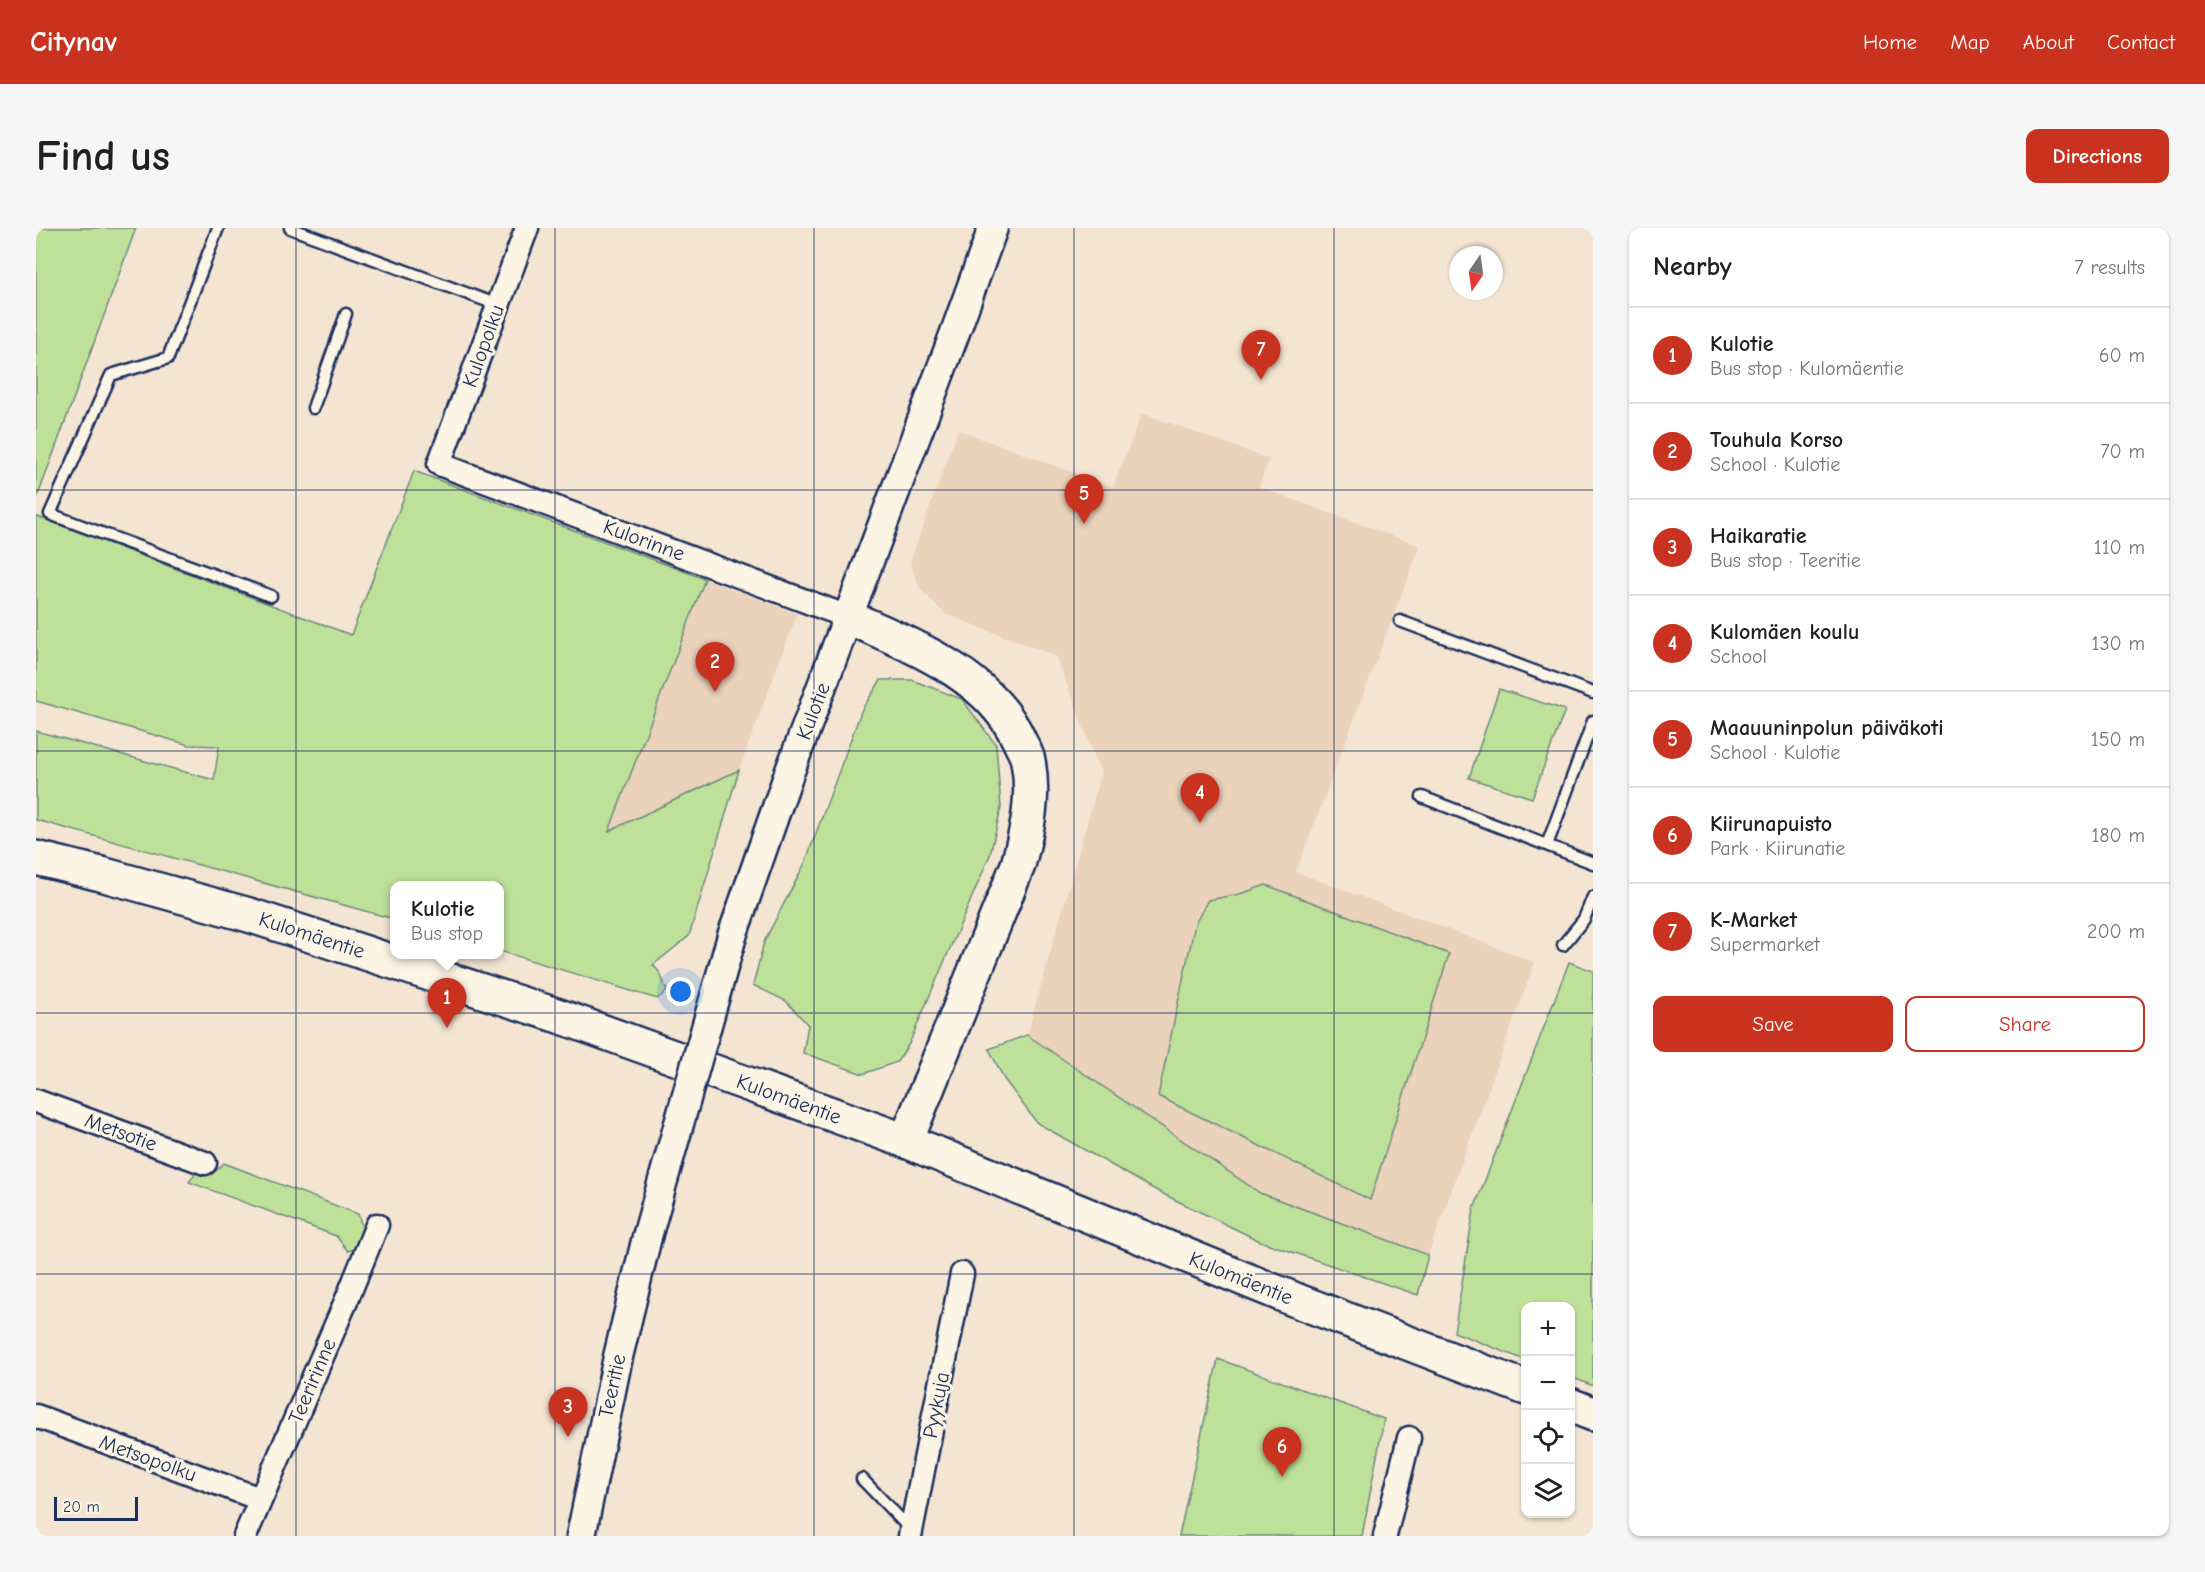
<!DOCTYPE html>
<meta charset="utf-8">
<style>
body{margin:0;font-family:"Comic Neue",sans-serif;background:#f6f6f6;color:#202124}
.controls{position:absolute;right:18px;bottom:18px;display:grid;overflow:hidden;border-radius:12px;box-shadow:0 2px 4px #0004}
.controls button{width:54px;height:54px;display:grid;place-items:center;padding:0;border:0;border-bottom:2px solid #e0e0e0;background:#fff;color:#202124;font:30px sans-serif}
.compass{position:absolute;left:1413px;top:18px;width:54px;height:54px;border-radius:50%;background:#fff;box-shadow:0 2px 4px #0004;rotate:193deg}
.scale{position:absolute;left:18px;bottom:15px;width:84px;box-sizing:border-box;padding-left:6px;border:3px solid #1b2f5e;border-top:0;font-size:16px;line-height:21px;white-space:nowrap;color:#1b2f5e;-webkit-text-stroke:4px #fcf5e5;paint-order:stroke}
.you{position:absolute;left:645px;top:764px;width:21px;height:21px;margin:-15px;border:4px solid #fff;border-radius:50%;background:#1a73e8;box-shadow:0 0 0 9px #1a73e833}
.badge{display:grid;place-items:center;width:39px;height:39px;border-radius:50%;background:#c8321e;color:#fff;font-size:20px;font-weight:700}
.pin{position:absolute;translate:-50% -50px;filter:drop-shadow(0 2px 3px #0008)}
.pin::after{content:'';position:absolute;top:32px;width:21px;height:18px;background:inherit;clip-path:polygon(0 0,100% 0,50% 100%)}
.popup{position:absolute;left:354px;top:653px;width:114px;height:78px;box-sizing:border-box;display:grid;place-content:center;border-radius:12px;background:#fff;filter:drop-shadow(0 2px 4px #0005);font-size:20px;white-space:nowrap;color:#757577}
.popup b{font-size:22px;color:#202124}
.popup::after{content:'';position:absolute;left:50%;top:100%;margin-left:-12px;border:12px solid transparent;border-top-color:#fff}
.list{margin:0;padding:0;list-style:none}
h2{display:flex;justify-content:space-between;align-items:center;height:78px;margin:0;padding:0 24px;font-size:26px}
h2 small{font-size:20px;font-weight:400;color:#757577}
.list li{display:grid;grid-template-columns:39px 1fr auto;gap:18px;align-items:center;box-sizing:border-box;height:96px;padding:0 24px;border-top:2px solid #e0e0e0}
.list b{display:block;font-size:22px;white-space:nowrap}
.list p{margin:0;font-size:20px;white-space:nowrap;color:#757577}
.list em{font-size:20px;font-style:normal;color:#757577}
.actions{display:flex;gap:12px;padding:18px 24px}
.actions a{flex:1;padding:14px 0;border:2px solid #c8321e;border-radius:12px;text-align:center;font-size:21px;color:#c8321e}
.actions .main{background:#c8321e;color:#fff}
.icon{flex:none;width:33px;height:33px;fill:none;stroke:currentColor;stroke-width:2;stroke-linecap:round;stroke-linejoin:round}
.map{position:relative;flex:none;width:1557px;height:1308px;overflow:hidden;border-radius:12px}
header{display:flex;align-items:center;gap:36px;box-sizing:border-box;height:84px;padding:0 30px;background:#c8321e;color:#fff}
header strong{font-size:28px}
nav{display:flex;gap:33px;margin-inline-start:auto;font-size:21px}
.intro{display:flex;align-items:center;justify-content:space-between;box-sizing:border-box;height:144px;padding:0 36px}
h1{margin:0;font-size:42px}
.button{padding:15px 27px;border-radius:12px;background:#c8321e;color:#fff;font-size:21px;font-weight:700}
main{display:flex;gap:36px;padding:0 36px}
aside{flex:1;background:#fff;border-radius:12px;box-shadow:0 2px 4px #0004}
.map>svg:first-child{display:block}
.built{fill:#ead2bb}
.green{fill:#bee19a;stroke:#6c887c;stroke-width:1.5}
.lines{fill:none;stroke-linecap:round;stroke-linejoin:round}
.service-casing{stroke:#1b2f5e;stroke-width:15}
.minor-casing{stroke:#1b2f5e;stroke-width:27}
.tertiary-casing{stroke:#1b2f5e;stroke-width:33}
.primary-casing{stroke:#1b2f5e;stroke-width:38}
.service{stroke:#fcf5e5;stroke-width:10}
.minor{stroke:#fcf5e5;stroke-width:22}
.tertiary{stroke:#fcf5e5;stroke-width:28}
.primary{stroke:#fcf5e5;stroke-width:33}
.tertiary-bridge-casing{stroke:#1b2f5e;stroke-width:33;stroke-linecap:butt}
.tertiary-bridge{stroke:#fcf5e5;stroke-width:28}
.grid{fill:none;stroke:#1b2f5e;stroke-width:1.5;stroke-opacity:0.55}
.labels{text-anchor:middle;stroke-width:6;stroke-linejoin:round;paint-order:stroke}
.street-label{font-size:21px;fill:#1b2f5e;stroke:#fcf5e5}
</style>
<header>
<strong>Citynav</strong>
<nav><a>Home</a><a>Map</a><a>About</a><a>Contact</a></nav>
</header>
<div class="intro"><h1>Find us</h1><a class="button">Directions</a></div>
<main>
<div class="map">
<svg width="1557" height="1308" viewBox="0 0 1557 1308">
<rect width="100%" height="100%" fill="#f4e5d2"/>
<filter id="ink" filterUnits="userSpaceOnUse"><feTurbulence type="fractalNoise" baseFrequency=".0167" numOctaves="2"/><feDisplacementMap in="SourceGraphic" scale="12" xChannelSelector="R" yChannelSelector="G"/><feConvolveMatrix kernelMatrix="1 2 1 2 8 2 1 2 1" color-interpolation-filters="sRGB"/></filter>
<g filter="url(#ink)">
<!-- built -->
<path class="built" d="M1106,185L1233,231L1223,259L1384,318L1260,644L1499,734L1392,1027L1224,965L991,807L1065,545L1020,428L909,386L884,361L874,334L922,202L1077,259Z
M669,351L761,386L703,542L573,604Z"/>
<!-- green -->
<path class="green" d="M0,0H100L0,273Z
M378,243L669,351L573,603L703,542L653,708L617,737L624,745L631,763L621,771L464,723V658H358V691L0,592V503L178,552L183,518L153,517L0,473V288L315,407Z
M845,452H876L926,471L960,517L965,580L954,627L873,816L861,834L827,846L767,825L772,797L750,773L717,757L728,714L769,635L826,481Z
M1463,461L1529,482L1496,570L1433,550Z
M1230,657L1413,726L1334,972L1122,868L1159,696L1172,672L1204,666Z
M1533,734L1557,743V1158L1535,1149L1534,1078H1490L1489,1132L1418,1104L1438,981Z
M991,807L1224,965L1392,1027L1382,1067L1224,1013L1123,964L1001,895L968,851L953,821Z
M188,935L322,986L327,1002L320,1020L312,1023L300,1008L153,954L164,940L180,943Z
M1182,1131L1348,1191L1326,1308H1143Z"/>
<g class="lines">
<!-- service casing -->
<g class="service-casing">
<path id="service" d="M182,0L132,130L75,147L14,286L235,368
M254,0L462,77
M277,180L310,86
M1364,393L1557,465
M1386,569L1557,635
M1511,617L1557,493
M1527,717L1548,691L1557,669
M826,1251L875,1302"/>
</g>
<!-- minor casing -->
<g class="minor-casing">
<path id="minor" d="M491,0L403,236L812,389
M0,873L169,935
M0,1188L224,1271
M209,1308L311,1071L341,997
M874,1308L926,1046
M1349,1308L1373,1210"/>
</g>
<!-- tertiary casing -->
<g class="tertiary-casing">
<path id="tertiary" d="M696,708L752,548L917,110L957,0
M545,1308L582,1129L611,1009"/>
</g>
<!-- primary casing -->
<g class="primary-casing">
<path id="primary" d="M812,389C874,417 953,446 983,512C986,519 991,526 992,533C999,569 991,603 982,637L870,913
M0,630L65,646L213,687L526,789L870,913L1267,1075L1490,1160
M1534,1177L1557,1186"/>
</g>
<!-- service -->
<use href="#service" class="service"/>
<!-- minor -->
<use href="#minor" class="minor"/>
<!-- tertiary -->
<use href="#tertiary" class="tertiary"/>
<!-- primary -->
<use href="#primary" class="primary"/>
<!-- tertiary-bridge casing -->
<g class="tertiary-bridge-casing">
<path id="tertiary-bridge" d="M611,1009L696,708"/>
</g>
<!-- tertiary-bridge -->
<use href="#tertiary-bridge" class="tertiary-bridge"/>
</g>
</g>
<!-- grid -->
<path class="grid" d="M260,0V1308M519,0V1308M778,0V1308M1038,0V1308M1298,0V1308M0,262H1557M0,523H1557M0,785H1557M0,1046H1557"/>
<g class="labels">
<!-- street labels -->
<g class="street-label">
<text transform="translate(447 118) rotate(-70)" y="7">Kulopolku</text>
<text transform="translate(608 312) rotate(20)" y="7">Kulorinne</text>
<text transform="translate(777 483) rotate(-69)" y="7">Kulotie</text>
<text transform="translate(276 707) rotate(18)" y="7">Kulomäentie</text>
<text transform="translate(753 871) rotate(20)" y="7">Kulomäentie</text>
<text transform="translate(85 904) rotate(20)" y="7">Metsotie</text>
<text transform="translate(1205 1050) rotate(22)" y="7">Kulomäentie</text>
<text transform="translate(276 1153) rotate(-67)" y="7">Teeririnne</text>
<text transform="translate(576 1158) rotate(-78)" y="7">Teeritie</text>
<text transform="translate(900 1177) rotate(-79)" y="7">Pyykuja</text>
<text transform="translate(112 1230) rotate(20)" y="7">Metsopolku</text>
</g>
</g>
</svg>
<div class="controls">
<button>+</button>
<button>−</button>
<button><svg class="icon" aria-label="locate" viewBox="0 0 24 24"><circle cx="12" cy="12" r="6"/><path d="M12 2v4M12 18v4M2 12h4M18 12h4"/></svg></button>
<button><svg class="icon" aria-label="layers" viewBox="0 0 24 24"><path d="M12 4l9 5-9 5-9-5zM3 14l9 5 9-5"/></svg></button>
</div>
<svg class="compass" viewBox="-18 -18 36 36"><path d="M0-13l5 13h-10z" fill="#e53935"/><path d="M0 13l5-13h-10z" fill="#757577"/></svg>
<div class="scale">20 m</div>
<div class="you"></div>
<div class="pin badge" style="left:411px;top:800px">1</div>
<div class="popup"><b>Kulotie</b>Bus stop</div>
<div class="pin badge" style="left:679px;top:464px">2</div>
<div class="pin badge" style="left:532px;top:1209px">3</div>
<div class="pin badge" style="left:1164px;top:595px">4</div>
<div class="pin badge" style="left:1048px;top:296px">5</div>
<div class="pin badge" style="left:1246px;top:1249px">6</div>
<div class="pin badge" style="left:1225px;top:152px">7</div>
</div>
<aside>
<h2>Nearby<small>7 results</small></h2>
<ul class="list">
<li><span class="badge">1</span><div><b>Kulotie</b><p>Bus stop · Kulomäentie</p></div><em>60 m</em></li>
<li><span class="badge">2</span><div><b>Touhula Korso</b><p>School · Kulotie</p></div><em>70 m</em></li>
<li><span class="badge">3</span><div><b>Haikaratie</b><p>Bus stop · Teeritie</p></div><em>110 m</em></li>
<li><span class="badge">4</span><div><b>Kulomäen koulu</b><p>School</p></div><em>130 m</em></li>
<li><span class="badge">5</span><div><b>Maauuninpolun päiväkoti</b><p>School · Kulotie</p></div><em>150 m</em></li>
<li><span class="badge">6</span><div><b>Kiirunapuisto</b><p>Park · Kiirunatie</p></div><em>180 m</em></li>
<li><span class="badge">7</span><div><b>K-Market</b><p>Supermarket</p></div><em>200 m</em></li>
</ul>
<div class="actions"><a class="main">Save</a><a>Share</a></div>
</aside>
</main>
